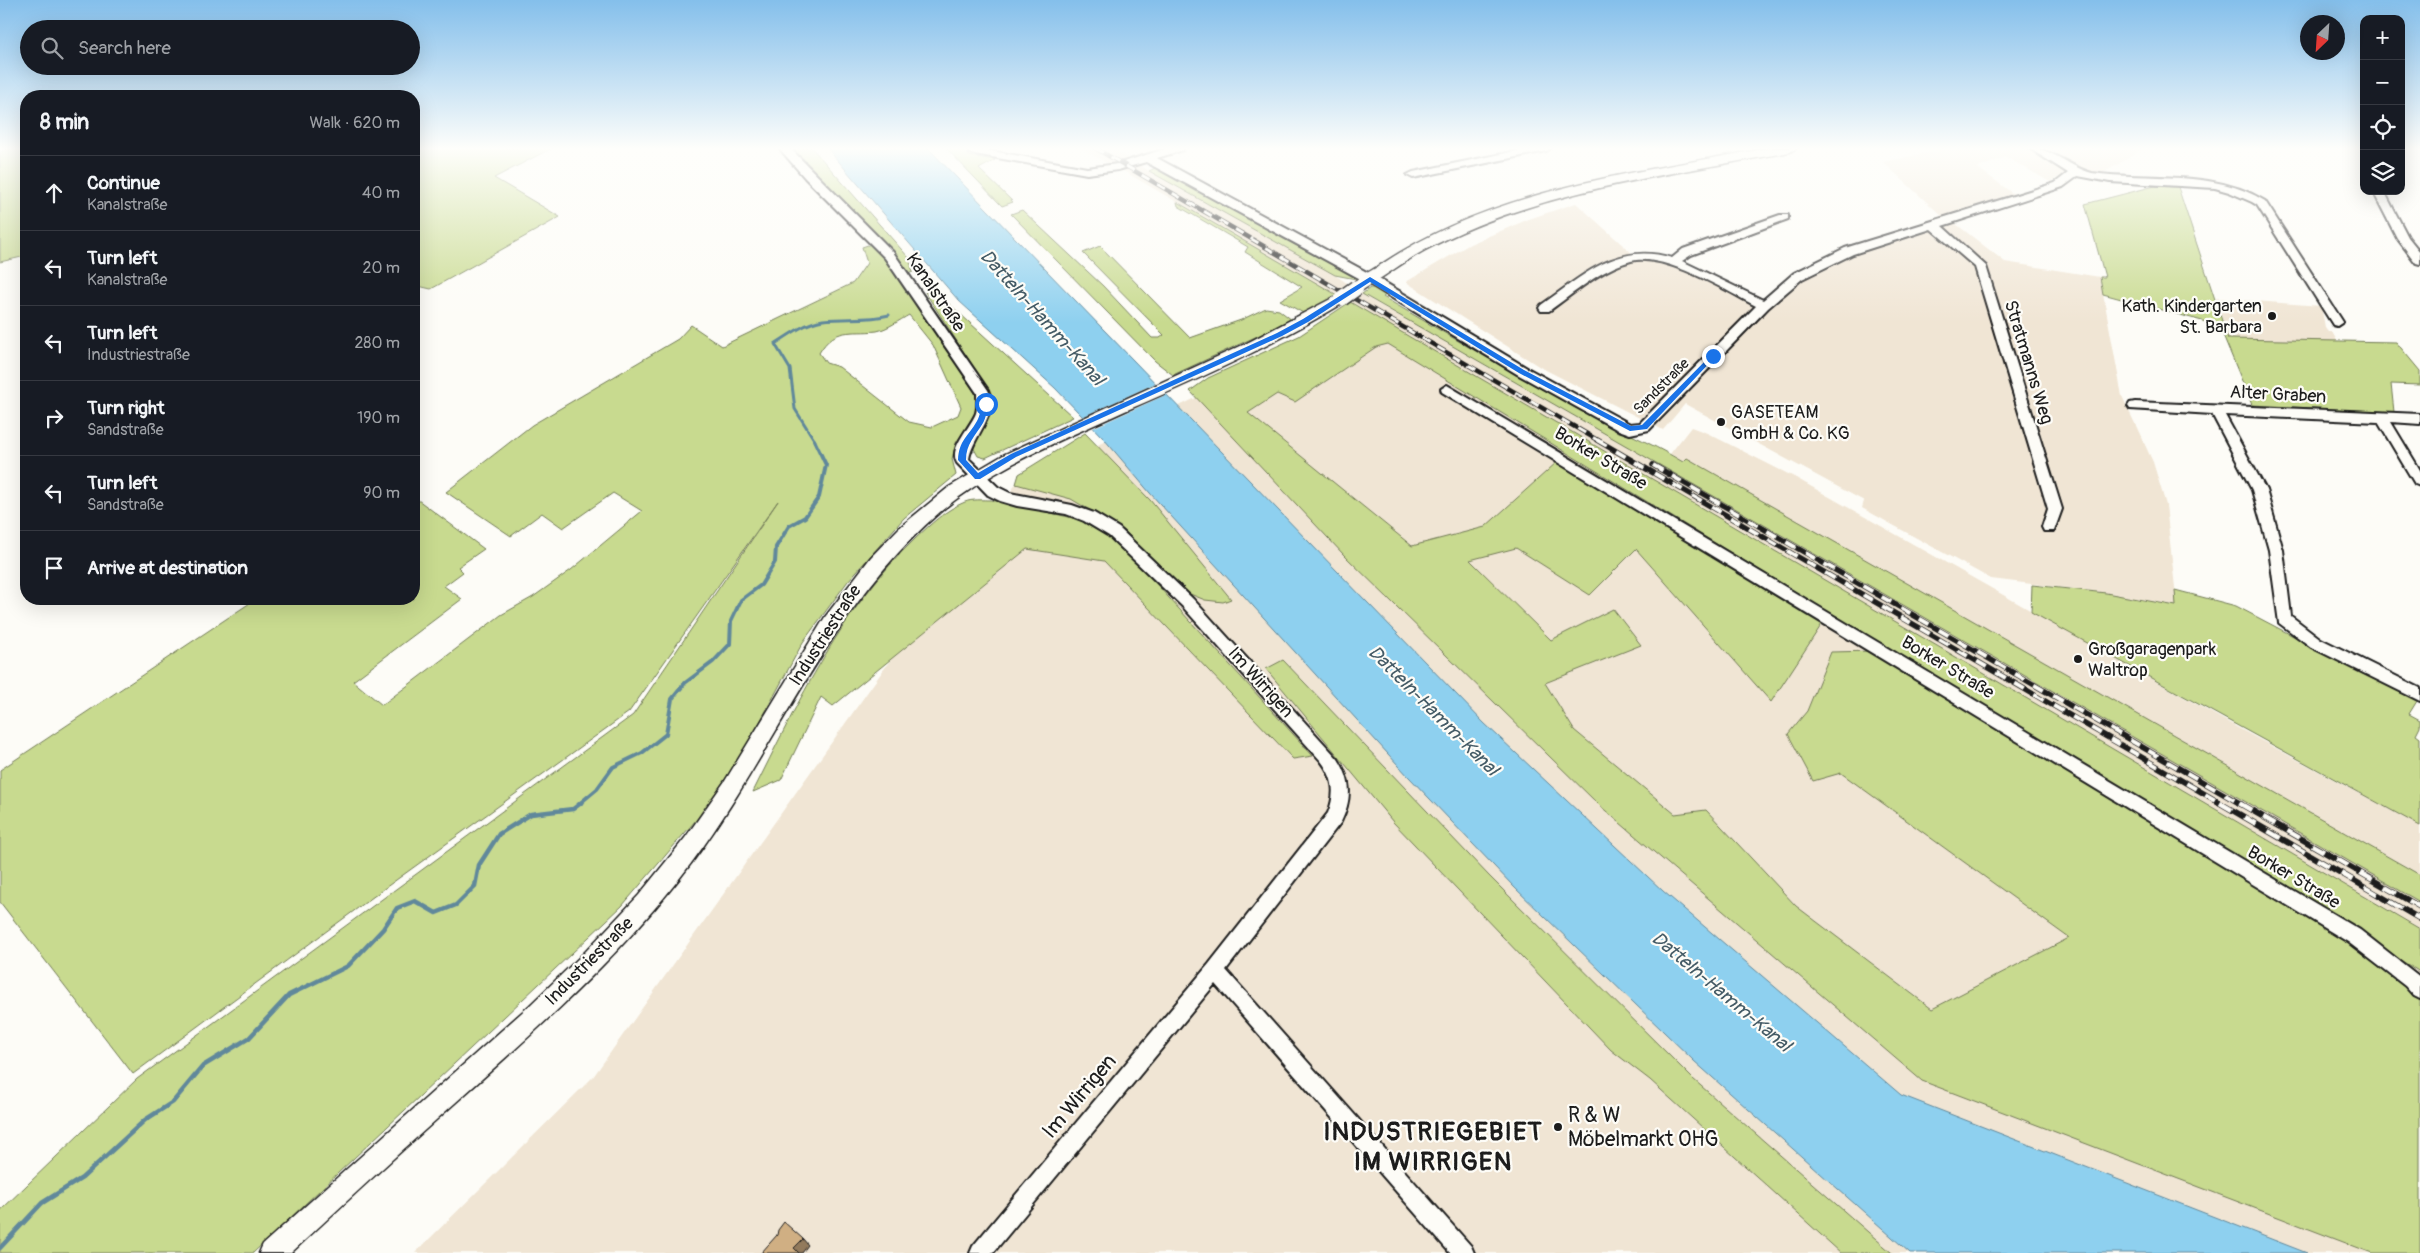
<!DOCTYPE html>
<meta charset="utf-8">
<style>
body{margin:0;font-family:Pangolin,sans-serif;background:#20242c;color:#f1f3f6}
.controls{position:absolute;right:15px;top:15px;display:grid;overflow:hidden;border-radius:10px;box-shadow:0 5px 20px #0002}
.controls button{width:45px;height:45px;display:grid;place-items:center;padding:0;border:0;border-bottom:1px solid #363941;background:#171b24;color:#f1f3f6;font:25px sans-serif}
.compass{position:absolute;left:2300px;top:15px;width:45px;height:45px;border-radius:50%;background:#171b24;box-shadow:0 5px 20px #0002;rotate:205deg}
.stop{position:absolute;width:15px;height:15px;margin:-11px;border:4px solid #1a73e8;border-radius:50%;background:#fff}
.stop.end{background:#1a73e8;border-color:#fff;box-shadow:0 1px 5px #0008}
.list{margin:0;padding:0;list-style:none}
h2{display:flex;justify-content:space-between;align-items:center;height:65px;margin:0;padding:0 20px;font-size:21px}
h2 small{font-size:16px;font-weight:400;color:#9ea1a6}
.list li{display:grid;grid-template-columns:32px 1fr auto;gap:15px;align-items:center;box-sizing:border-box;height:75px;padding:0 20px;border-top:1px solid #363941}
.list b{display:block;font-size:19px;white-space:nowrap}
.list p{margin:0;font-size:16px;white-space:nowrap;color:#9ea1a6}
.list em{font-size:16px;font-style:normal;color:#9ea1a6}
.icon{flex:none;width:28px;height:28px;fill:none;stroke:currentColor;stroke-width:2;stroke-linecap:round;stroke-linejoin:round}
.map{position:relative;flex:none;width:2420px;height:1253px;overflow:hidden}
.search{position:absolute;background:#171b24;box-shadow:0 5px 20px #0002;left:20px;top:20px;width:400px;height:55px;display:flex;align-items:center;gap:12px;box-sizing:border-box;padding:0 18px;border-radius:28px;color:#9ea1a6;font-size:19px}
.panel{position:absolute;background:#171b24;box-shadow:0 5px 20px #0002;left:20px;top:90px;width:400px;height:515px;border-radius:20px}
.map>svg:first-child{display:block}
.built{fill:#f0e5d4}
.green{fill:#c8da8f;stroke:#727b56;fill-rule:evenodd}
.water{fill:#8ed0ef;stroke:#60889b}
.pier{fill:#fdfcf7}
.lines{fill:none;stroke-linecap:round;stroke-linejoin:round}
.stream-far2{stroke:#60889b;stroke-width:3}
.stream-far1{stroke:#60889b;stroke-width:4}
.stream{stroke:#60889b;stroke-width:4.5}
.minor-casing{stroke:#1c1c1c;stroke-width:4}
.major-casing{stroke:#1c1c1c;stroke-width:3}
.minor{fill:#fdfcf7;fill-rule:evenodd}
.major{fill:#fdfcf7;fill-rule:evenodd}
.rail-far2-casing{stroke:#1c1c1c;stroke-width:4.5}
.rail-far1-casing{stroke:#1c1c1c;stroke-width:5.5}
.rail-casing{stroke:#1c1c1c;stroke-width:6}
.rail-far2{stroke:#fdfcf7;stroke-width:3;stroke-dasharray:9;stroke-linecap:butt}
.rail-far1{stroke:#fdfcf7;stroke-width:4;stroke-dasharray:11;stroke-linecap:butt}
.rail{stroke:#fdfcf7;stroke-width:4.5;stroke-dasharray:14;stroke-linecap:butt}
.major-bridge-casing{stroke:#1c1c1c;stroke-width:18;stroke-linecap:butt}
.major-bridge{stroke:#fdfcf7;stroke-width:15}
.shaded-wall{fill:#927a5c;stroke:#1c1c1c}
.building{fill:#d0af83;stroke:#1c1c1c}
.route{fill:#1a73e8}
.poi-dot{fill:#1c1c1c;stroke:#fdfcf7;stroke-width:2}
.labels{text-anchor:middle;stroke-width:4.5;stroke-linejoin:round;paint-order:stroke}
.far-street-label{font-size:15px;fill:#1c1c1c;stroke:#fdfcf7}
.street-label{font-size:18px;fill:#1c1c1c;stroke:#fdfcf7}
.poi-label{font-size:18px;fill:#1c1c1c;stroke:#fdfcf7;text-anchor:start}
.water-label{font-size:19px;font-style:italic;fill:#445b66;stroke:#fdfcf7}
.near-street-label{font-size:21px;fill:#1c1c1c;stroke:#fdfcf7}
.near-poi-label{font-size:21px;fill:#1c1c1c;stroke:#fdfcf7;text-anchor:start}
.near-district-label{font-size:26px;font-weight:bold;letter-spacing:1px;fill:#1c1c1c;stroke:#fdfcf7}
</style>
<div class="map">
<svg width="2420" height="1253" viewBox="0 0 2420 1253">
<rect width="100%" height="100%" fill="#fdfcf7"/>
<filter id="ink" filterUnits="userSpaceOnUse"><feTurbulence type="fractalNoise" baseFrequency=".02" numOctaves="2"/><feDisplacementMap in="SourceGraphic" scale="10" xChannelSelector="R" yChannelSelector="G"/><feConvolveMatrix kernelMatrix="1 2 1 2 8 2 1 2 1" color-interpolation-filters="sRGB"/></filter>
<g filter="url(#ink)">
<!-- built -->
<path class="built" d="M1079,148H1112L1149,171L1335,275L1375,302L2420,902V929L1421,344L1127,173Z
M1950,148H2145L2100,175L2073,166L2065,174L2050,182L2006,157L1978,168L2015,195L1943,217L1883,162Z
M1576,203L1634,255L1654,256L1763,305L1798,276L1849,251L1934,225L1956,224L2005,262L2100,277L2122,396L2153,462L2166,505L2177,606L2106,593L1991,579L1862,508L1864,501L1685,404L1663,430L1540,367L1406,282L1470,244L1529,219Z
M2216,298L2321,306L2325,327L2329,332H2332L2340,346L2228,339Z
M1359,320L2420,944V1253H415L593,1077L1016,484Z
M1691,427L1707,433L1796,478L2242,730L2420,826V875L1687,459L1683,462L1670,454Z"/>
<!-- green -->
<path class="green" d="M12,148H26V256L0,262V152Z
M414,148H552L494,178L560,217L431,289L414,285Z
M790,148H812L909,258L913,272L910,273L875,232Z
M946,148H960L969,156L995,160L979,169L1013,202L1002,206Z
M1157,167L1346,269L1356,279L1335,275L1149,171Z
M2155,186L2178,187L2228,339L2396,342L2420,371V385L2391,384L2394,412L2252,405L2221,330L2206,322L2103,294L2100,277H2105L2085,204Z
M1177,202L1337,295L1305,314L1280,300L1302,287L1245,252L1248,247L1178,206Z
M1022,210L1103,286L1152,338H1160L1164,335L1083,253L1100,246L1190,338L1241,320L1266,308L1279,310L1292,320L1173,375L1155,361L1011,214Z
M871,244L890,262L975,393L978,408L956,443L952,459L956,475L904,518L848,581L803,642L742,755L696,820L622,906L253,1253H0V1211L137,1079L633,715L778,501L629,712L385,888L133,1074L0,902V770L256,599H414V497L484,549L458,567L463,572L444,586L462,599L353,681L382,705L501,615L533,597L571,570L642,511L613,493L563,528L542,513L511,536L446,492L532,425L678,339L691,325L722,346L853,283L867,263L862,247ZM909,315L933,345L961,407L958,415L932,427L909,422L839,367L826,363L819,353C835,326 851,334 877,331C887,329 900,320 909,315Z
M1370,288H1376L1387,294L1383,297C1447,334 1510,372 1574,407C1610,426 1648,441 1683,462L1687,458L2420,875V902L1362,294Z
M935,291L1073,417L985,458L978,456L973,447L993,410V397L925,292Z
M1350,302L2420,929V972L1388,344L1376,347L1295,402L1277,394L1248,413L1412,546L1485,527L1557,462L1824,621L1771,702L1636,549L1590,595L1516,548L1470,560L1551,640L1613,609L1641,645L1545,683L1574,730L1675,814L1706,810L1796,906L1932,1009L2069,938L1841,773L1813,781L1788,734L1807,711L1831,652L1873,651L2373,955L2420,1000V1253H2372L1922,1081L1599,805L1344,555L1190,391L1208,378L1299,336Z
M1085,433L1150,500L1231,599L1223,602L1205,600L1175,588L1125,531L1071,499L1016,484L1019,474Z
M991,500L1078,519L1119,543L1313,756L1293,759L1104,561L1027,549L833,706L821,697L781,780L753,792C798,702 842,608 916,538C931,524 945,510 965,502C972,499 983,500 991,500Z
M2032,585L2106,593L2176,606L2175,590L2236,606L2417,701L2409,714L2420,720V727L2416,735L2420,738V826L2031,612Z
M1283,660L1489,876L1693,1079L1892,1253H1841L1650,1080L1611,1050L1393,822L1266,669Z"/>
<!-- water -->
<path class="water" d="M827,148H928L1484,723L1663,891L1901,1095L2307,1253H1910L1694,1061L1514,887L1409,777L1150,493L1104,439L1055,388L959,301Z"/>
<!-- pier -->
<path class="pier" d="M1158,382L1170,393L1091,429L1080,418Z"/>
<g class="lines">
<!-- stream-far2 -->
<path class="stream-far2" d="M815,441L795,409L790,369L775,344C790,334 805,323 823,320C846,317 867,321 889,315"/>
<!-- stream-far1 -->
<path class="stream-far1" d="M579,804L597,789L613,767L642,753L666,734L672,699L685,683L713,662L730,644L731,621L741,600L761,585L775,562L776,547L789,526L805,517L819,497L826,465L814,440"/>
<!-- stream -->
<path class="stream" d="M0,1248L42,1203L82,1178L145,1120L173,1102L203,1066L249,1038L289,995L348,966L383,929L397,908L415,901L436,913L456,905L475,886L479,865L499,834L531,814L573,809L581,803"/>
<!-- minor casing -->
<g class="minor-casing">
<path id="minor" d="M779,148H790L893,252L988,390C1000,413 972,437 969,459L998,487L1010,493L1072,505L1094,513L1119,528L1193,599L1338,759C1352,781 1352,799 1341,822L1226,970L1471,1246L1474,1253H1450L1215,984L993,1253H970L973,1246L1209,964L1328,813C1336,793 1334,778 1321,761L1183,607L1109,536L1084,521L1066,514L1017,506L1000,501L988,495L957,463C948,448 971,427 976,413C978,406 977,400 977,393L885,258L805,178Z
M974,148L1087,168L1117,164L1168,148H1184L1183,150L1157,158L1374,276L1527,368L1630,424L1640,423L1756,306C1727,291 1663,252 1631,261C1601,269 1574,293 1549,311H1541L1539,308L1541,305C1583,276 1617,241 1672,258L1683,249L1780,215H1788V219L1691,255L1682,261L1763,300L1794,273L1845,248L2055,183L2068,173L2029,148C2052,148 2069,167 2092,173C2149,181 2214,169 2265,201L2343,322L2337,326L2333,325L2257,205L2252,202L2229,192L2215,188L2110,182L2078,176L2063,187L1942,226L1986,266L2062,509L2054,531H2044L2042,527L2048,509L1975,267L1931,229L1853,254L1802,279L1768,308L1649,430L1630,434L1616,429L1517,374L1366,282L1146,162L1118,170L1087,174L969,153V149Z
M1531,148H1551L1546,151L1413,178L1407,175L1413,172Z
M2373,191H2384L2408,237L2420,252V264L2416,263L2397,238Z
M1447,385L2360,930L2420,977V999L2414,996L2405,986L2348,942L1442,392L1441,389Z
M2135,402L2420,414V424L2391,422L2420,470V486L2415,484L2378,422L2225,415L2266,490L2283,550L2291,616L2321,639L2420,688V701L2311,647L2279,623L2269,550L2252,490L2212,414L2130,409L2128,406L2130,403Z"/>
</g>
<!-- major casing -->
<g class="major-casing">
<path id="major" d="M1769,148H1797L1790,152C1667,175 1537,190 1425,250C1403,262 1382,278 1361,291H1351L1348,288C1355,278 1372,271 1382,264C1495,188 1639,172 1769,148Z
M1342,293L1347,295L1350,298L1347,301C1276,344 1201,378 1125,411C1062,440 993,467 940,512C822,614 774,759 679,879C608,969 521,1044 436,1120C387,1164 339,1208 291,1253H259L263,1244L530,1005L586,951L639,895L685,838L725,781L825,617L871,557L899,528L949,487L1005,454L1245,344Z"/>
</g>
<!-- minor -->
<use href="#minor" class="minor"/>
<!-- major -->
<use href="#major" class="major"/>
<!-- rail-far2 casing -->
<g class="rail-far2-casing">
<path id="rail-far2" d="M1095,148L1599,441"/>
</g>
<!-- rail-far1 casing -->
<g class="rail-far1-casing">
<path id="rail-far1" d="M1597,440L2222,804
M1653,465L2241,804"/>
</g>
<!-- rail casing -->
<g class="rail-casing">
<path id="rail" d="M2220,803L2420,919
M2239,803L2420,907"/>
</g>
<!-- rail-far2 -->
<use href="#rail-far2" class="rail-far2"/>
<!-- rail-far1 -->
<use href="#rail-far1" class="rail-far1"/>
<!-- rail -->
<use href="#rail" class="rail"/>
<!-- major-bridge casing -->
<g class="major-bridge-casing">
<path id="major-bridge" d="M1342,298L1356,288"/>
</g>
<!-- major-bridge -->
<use href="#major-bridge" class="major-bridge"/>
</g>
<!-- shaded-wall -->
<path class="shaded-wall" d="M803,1239L808,1245L802,1253H799L794,1248Z"/>
<!-- building -->
<path class="building" d="M784,1222L803,1239L794,1248L799,1253H761L777,1235L778,1230Z"/>
</g>
<!-- sky -->
<linearGradient id="sky" x2="0" y2="1"><stop stop-color="#84bfeb"/><stop offset="0.46" stop-color="#fefefb"/><stop offset="1" stop-color="#fefefb" stop-opacity="0"/></linearGradient>
<rect width="2420" height="323" fill="url(#sky)"/>
<!-- route -->
<path class="route" d="M1370,277L1524,370L1631,426L1642,425L1711,355L1716,356L1647,429L1630,431L1519,373L1370,282L1308,322L1282,336L1016,457L980,479H975L958,460C959,440 968,437 977,421C980,416 981,408 983,402L989,404C987,410 986,418 983,423C975,436 966,444 966,460L978,473L1011,454L1277,333L1303,319Z"/>
<!-- markers -->
<g class="poi-dot">
<circle cx="2272" cy="316" r="5"/>
<circle cx="1721" cy="422" r="5"/>
<circle cx="2078" cy="659" r="5"/>
<circle cx="1558" cy="1127" r="5"/>
</g>
<g class="labels">
<!-- far-street labels -->
<g class="far-street-label">
<text transform="translate(1661 386) rotate(-45)" y="5">Sandstraße</text>
</g>
<!-- street labels -->
<g class="street-label">
<text transform="translate(936 292) rotate(56)" y="6">Kanalstraße</text>
<text transform="translate(2029 362) rotate(73)" y="6">Stratmanns Weg</text>
<text transform="translate(2278 394) rotate(3)" y="6">Alter Graben</text>
<text transform="translate(1601 458) rotate(31)" y="6">Borker Straße</text>
<text transform="translate(825 635) rotate(-57)" y="6">Industriestraße</text>
<text transform="translate(1948 667) rotate(31)" y="6">Borker Straße</text>
<text transform="translate(1261 682) rotate(48)" y="6">Im Wirrigen</text>
<text transform="translate(2294 877) rotate(31)" y="6">Borker Straße</text>
<text transform="translate(589 961) rotate(-45)" y="6">Industriestraße</text>
</g>
<!-- poi labels -->
<g class="poi-label">
<text x="2262" y="312" text-anchor="end">Kath. Kindergarten<tspan x="2262" dy="21">St. Barbara</tspan></text>
<text x="1731" y="418">GASETEAM<tspan x="1731" dy="21">GmbH &amp; Co. KG</tspan></text>
<text x="2088" y="655">Großgaragenpark<tspan x="2088" dy="21">Waltrop</tspan></text>
</g>
<!-- water labels -->
<g class="water-label">
<text transform="translate(1043 317) rotate(48)" y="7">Datteln-Hamm-Kanal</text>
<text transform="translate(1434 710) rotate(45)" y="7">Datteln-Hamm-Kanal</text>
<text transform="translate(1722 991) rotate(40)" y="7">Datteln-Hamm-Kanal</text>
</g>
<!-- near-street labels -->
<g class="near-street-label">
<text transform="translate(1079 1096) rotate(-50)" y="7">Im Wirrigen</text>
</g>
<!-- near-poi labels -->
<g class="near-poi-label">
<text x="1568" y="1122">R &amp; W<tspan x="1568" dy="24">Möbelmarkt OHG</tspan></text>
</g>
<!-- near-district labels -->
<g class="near-district-label">
<text x="1433" y="1140">INDUSTRIEGEBIET<tspan x="1433" dy="30">IM WIRRIGEN</tspan></text>
</g>
</g>
</svg>
<div class="controls">
<button>+</button>
<button>−</button>
<button><svg class="icon" aria-label="locate" viewBox="0 0 24 24"><circle cx="12" cy="12" r="6"/><path d="M12 2v4M12 18v4M2 12h4M18 12h4"/></svg></button>
<button><svg class="icon" aria-label="layers" viewBox="0 0 24 24"><path d="M12 4l9 5-9 5-9-5zM3 14l9 5 9-5"/></svg></button>
</div>
<svg class="compass" viewBox="-18 -18 36 36"><path d="M0-13l5 13h-10z" fill="#e53935"/><path d="M0 13l5-13h-10z" fill="#9ea1a6"/></svg>
<div class="stop" style="left:986px;top:404px"></div>
<div class="stop end" style="left:1713px;top:356px"></div>
<div class="search"><svg class="icon" aria-label="search" viewBox="0 0 24 24"><circle cx="10" cy="10" r="6"/><path d="M15 15l6 6"/></svg>Search here</div>
<section class="panel">
<h2>8 min<small>Walk · 620 m</small></h2>
<ul class="list">
<li><svg class="icon" aria-label="ahead" viewBox="0 0 24 24"><path d="M12 20V5M6 11l6-6 6 6"/></svg><div><b>Continue</b><p>Kanalstraße</p></div><em>40 m</em></li>
<li><svg class="icon" aria-label="left" viewBox="0 0 24 24"><path d="M17 20v-9H6M10 6l-5 5 5 5"/></svg><div><b>Turn left</b><p>Kanalstraße</p></div><em>20 m</em></li>
<li><svg class="icon" aria-label="left" viewBox="0 0 24 24"><path d="M17 20v-9H6M10 6l-5 5 5 5"/></svg><div><b>Turn left</b><p>Industriestraße</p></div><em>280 m</em></li>
<li><svg class="icon" aria-label="right" viewBox="0 0 24 24"><path d="M7 20v-9h11M14 6l5 5-5 5"/></svg><div><b>Turn right</b><p>Sandstraße</p></div><em>190 m</em></li>
<li><svg class="icon" aria-label="left" viewBox="0 0 24 24"><path d="M17 20v-9H6M10 6l-5 5 5 5"/></svg><div><b>Turn left</b><p>Sandstraße</p></div><em>90 m</em></li>
<li><svg class="icon" aria-label="arrive" viewBox="0 0 24 24"><path d="M6 21V4h12l-3 4 3 4H6"/></svg><div><b>Arrive at destination</b></div></li>
</ul>
</section>
</div>
